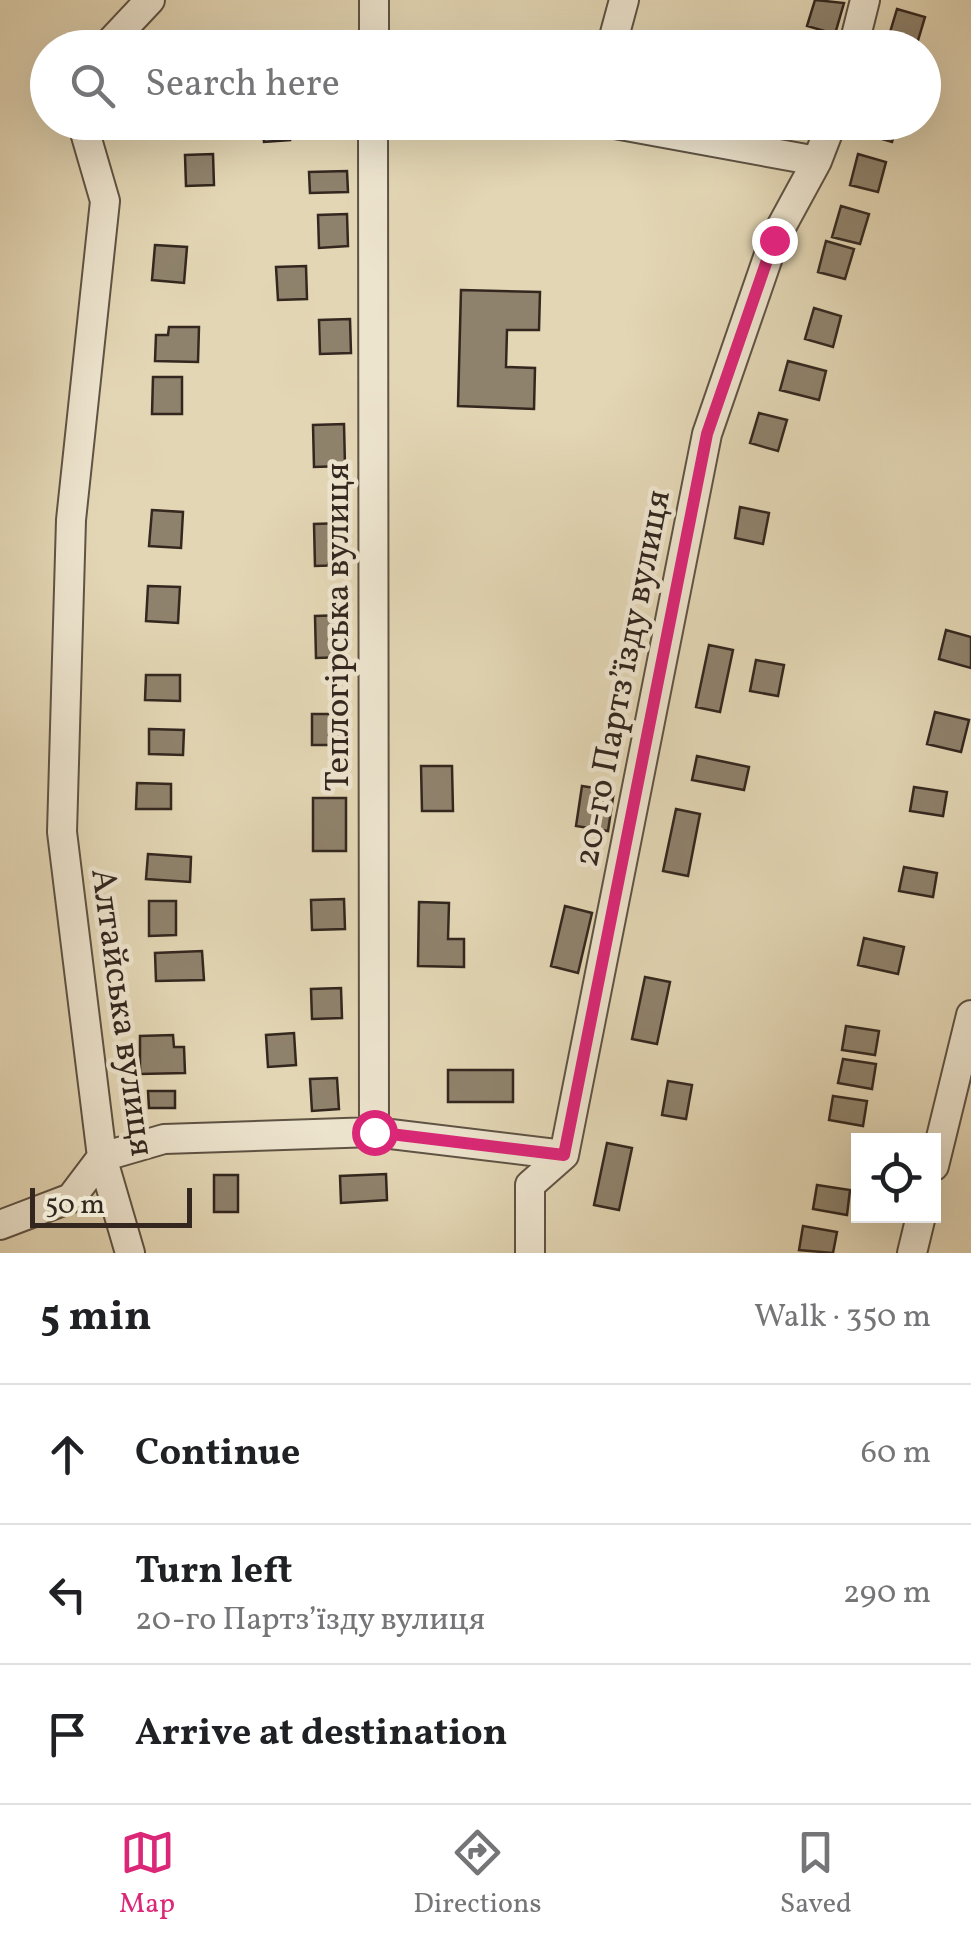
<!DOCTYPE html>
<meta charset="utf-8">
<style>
body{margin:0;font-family:Vollkorn,serif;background:#f2f2f2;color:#202124}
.controls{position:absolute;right:30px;bottom:30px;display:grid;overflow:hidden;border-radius:0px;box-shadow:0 10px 40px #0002}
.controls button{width:90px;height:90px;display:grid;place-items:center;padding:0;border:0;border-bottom:2px solid #e0e0e0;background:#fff;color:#202124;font:50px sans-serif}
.scale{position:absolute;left:30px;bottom:25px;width:162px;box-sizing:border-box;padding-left:10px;border:5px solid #33271f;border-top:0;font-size:28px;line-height:35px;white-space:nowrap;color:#33271f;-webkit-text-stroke:8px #ede4ce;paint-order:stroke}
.stop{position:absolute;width:30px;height:30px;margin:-22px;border:8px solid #db2777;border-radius:50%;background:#fff}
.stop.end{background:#db2777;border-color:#fff;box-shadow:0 2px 10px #0008}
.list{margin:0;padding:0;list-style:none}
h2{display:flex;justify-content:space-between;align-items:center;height:130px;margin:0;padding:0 40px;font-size:42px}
h2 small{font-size:32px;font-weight:400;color:#757577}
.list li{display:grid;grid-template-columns:65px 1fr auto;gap:30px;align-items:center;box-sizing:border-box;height:140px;padding:0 40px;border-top:2px solid #e0e0e0}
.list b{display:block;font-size:38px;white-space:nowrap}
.list p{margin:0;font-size:32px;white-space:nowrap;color:#757577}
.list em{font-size:32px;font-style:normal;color:#757577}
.icon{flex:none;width:55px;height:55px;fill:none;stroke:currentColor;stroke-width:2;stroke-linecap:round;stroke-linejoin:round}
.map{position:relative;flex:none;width:971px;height:1253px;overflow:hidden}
.search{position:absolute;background:#fff;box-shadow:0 10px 40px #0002;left:30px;right:30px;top:30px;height:110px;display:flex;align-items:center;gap:25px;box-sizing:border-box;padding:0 35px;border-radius:55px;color:#757577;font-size:38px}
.sheet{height:550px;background:#fff}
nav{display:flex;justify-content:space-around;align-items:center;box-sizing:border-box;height:140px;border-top:2px solid #e0e0e0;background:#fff;font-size:28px;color:#757577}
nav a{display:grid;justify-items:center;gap:5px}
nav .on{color:#db2777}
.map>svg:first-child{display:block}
.building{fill:#8f826c;stroke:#33271f;stroke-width:2.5}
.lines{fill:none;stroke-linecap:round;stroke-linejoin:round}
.minor-casing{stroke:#5f5344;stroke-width:32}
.minor{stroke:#ede4ce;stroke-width:28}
.route{stroke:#db2777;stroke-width:12}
.labels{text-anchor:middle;stroke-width:9;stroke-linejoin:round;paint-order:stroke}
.street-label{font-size:35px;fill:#33271f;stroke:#ede4ce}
</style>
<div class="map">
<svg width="971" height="1253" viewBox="0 0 971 1253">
<rect width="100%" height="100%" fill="#e3d6b4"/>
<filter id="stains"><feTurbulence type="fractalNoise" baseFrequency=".002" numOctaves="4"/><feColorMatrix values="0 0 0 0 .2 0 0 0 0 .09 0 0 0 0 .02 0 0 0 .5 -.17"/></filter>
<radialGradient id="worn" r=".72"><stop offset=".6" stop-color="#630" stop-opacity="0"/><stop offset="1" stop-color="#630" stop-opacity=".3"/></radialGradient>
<!-- building -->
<path class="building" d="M815,0L844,3L835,34L807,26Z
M897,9L925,17L916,47L888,39Z
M262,122H289L290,140L264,142Z
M868,122H898L892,142L865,134Z
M213,154L214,185L186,186L185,155Z
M858,154L886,162L878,192L850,185Z
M347,171L348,192L310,193L309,172Z
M841,206L869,214L860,244L832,237Z
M347,214L348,246L319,248L318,215Z
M826,241L854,249L845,279L818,272Z
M155,245L187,247L184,283L152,280Z
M306,266L307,299L278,300L276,267Z
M461,290L540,292L539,330H507L506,367L535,368L534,409L458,406Z
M814,308L841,316L833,347L805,339Z
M350,319L351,353L320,354L319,320Z
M169,327H199L198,362L155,361L156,335H168Z
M788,361L826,371L819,400L780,390Z
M153,377H182V414H152Z
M759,413L787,420L778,451L750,443Z
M344,424L345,466L314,467L313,425Z
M740,507L769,513L763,544L735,538Z
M152,510L183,512L181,548L149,546Z
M344,523L346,565L315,566L314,524Z
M148,586L180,587L178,623L146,621Z
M346,615L347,657L316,658L315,616Z
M946,630L971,637V668L939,659Z
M709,645L733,650L720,712L696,707Z
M756,660L784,665L778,696L750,691Z
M146,675H180V701L145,700Z
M935,712L969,720L961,752L927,744Z
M312,714H343L344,745H312Z
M149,729L184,730L183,755L149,754Z
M697,756L749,767L744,790L692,780Z
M421,766H452L453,811H422Z
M137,783L171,784V809H136Z
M582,786L614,791L608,831L576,826Z
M914,787L947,792L943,816L910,811Z
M313,798H346V851H313Z
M676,809L700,814L688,876L663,871Z
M148,854L191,857L190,882L146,879Z
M904,867L937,873L933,897L899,891Z
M344,899L345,929L312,930L311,900Z
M149,901H176V935L149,936Z
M419,902L449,903L448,939H464V967L418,966Z
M565,906L592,913L578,973L551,966Z
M864,938L904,947L898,974L858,965Z
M202,951L204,980L156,981L155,953Z
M645,977L670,982L657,1044L632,1039Z
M341,988L342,1018L312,1019L311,989Z
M846,1026L879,1031L875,1055L842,1050Z
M294,1033L296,1065L268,1067L266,1035Z
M173,1035L174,1047H184L185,1073L140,1074V1036Z
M843,1059L876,1064L872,1089L838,1083Z
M448,1070H513V1102H448Z
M337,1078L339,1109L312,1111L310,1079Z
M668,1081L692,1085L686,1119L662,1115Z
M148,1091H175V1108H149Z
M833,1096L867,1101L863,1126L829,1120Z
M607,1143L632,1148L619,1210L594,1205Z
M386,1174L387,1200L341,1203L340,1176Z
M214,1175H238V1212H214Z
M817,1185L850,1190L847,1215L813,1209Z
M803,1226L837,1232L833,1253L799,1250Z"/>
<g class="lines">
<!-- minor casing -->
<g class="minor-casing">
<path id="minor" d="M105,48L150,0
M374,48V0
M611,48L624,0
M853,48L865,0
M82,122L105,201L71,520L62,832L102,1157L130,1253
M373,122L374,1132
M604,122L817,161
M934,1166L971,1015
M0,1225L71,1198L102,1157L164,1139L374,1132L564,1155
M530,1253V1185L564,1155L707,434L774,240L817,161L832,122
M912,1253L921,1216"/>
</g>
<!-- minor -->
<use href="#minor" class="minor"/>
</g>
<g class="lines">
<!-- route -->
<path class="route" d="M374,1132L564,1155L707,434L774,240"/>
</g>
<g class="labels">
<!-- street labels -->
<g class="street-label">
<text transform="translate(336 627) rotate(-90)" y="12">Теплогірська вулиця</text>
<text transform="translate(621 678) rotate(-79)" y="12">20-го Партз’їзду вулиця</text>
<text transform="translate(124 1012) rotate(82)" y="12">Алтайська вулиця</text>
</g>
</g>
<rect width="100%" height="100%" filter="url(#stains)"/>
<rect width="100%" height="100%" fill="url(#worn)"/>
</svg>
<div class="controls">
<button><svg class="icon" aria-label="locate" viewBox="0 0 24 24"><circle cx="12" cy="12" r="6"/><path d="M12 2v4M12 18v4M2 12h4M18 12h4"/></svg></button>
</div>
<div class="scale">50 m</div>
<div class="stop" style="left:374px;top:1132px"></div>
<div class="stop end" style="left:774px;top:240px"></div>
<div class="search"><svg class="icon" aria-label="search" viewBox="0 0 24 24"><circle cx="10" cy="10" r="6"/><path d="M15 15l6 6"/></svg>Search here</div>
</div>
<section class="sheet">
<h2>5 min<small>Walk · 350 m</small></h2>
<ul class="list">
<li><svg class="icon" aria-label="ahead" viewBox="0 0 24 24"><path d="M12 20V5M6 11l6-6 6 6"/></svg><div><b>Continue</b></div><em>60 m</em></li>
<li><svg class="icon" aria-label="left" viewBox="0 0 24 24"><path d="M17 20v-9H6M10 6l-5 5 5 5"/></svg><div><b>Turn left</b><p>20-го Партз’їзду вулиця</p></div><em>290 m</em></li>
<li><svg class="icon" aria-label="arrive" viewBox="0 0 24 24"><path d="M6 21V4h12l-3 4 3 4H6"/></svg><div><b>Arrive at destination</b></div></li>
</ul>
</section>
<nav>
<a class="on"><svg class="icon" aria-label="map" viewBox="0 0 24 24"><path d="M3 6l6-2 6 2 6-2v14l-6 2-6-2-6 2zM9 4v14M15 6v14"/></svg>Map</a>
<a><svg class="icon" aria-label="directions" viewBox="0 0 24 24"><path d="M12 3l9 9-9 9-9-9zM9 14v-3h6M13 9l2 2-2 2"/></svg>Directions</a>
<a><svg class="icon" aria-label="saved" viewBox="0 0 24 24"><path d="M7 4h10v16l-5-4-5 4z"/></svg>Saved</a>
</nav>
